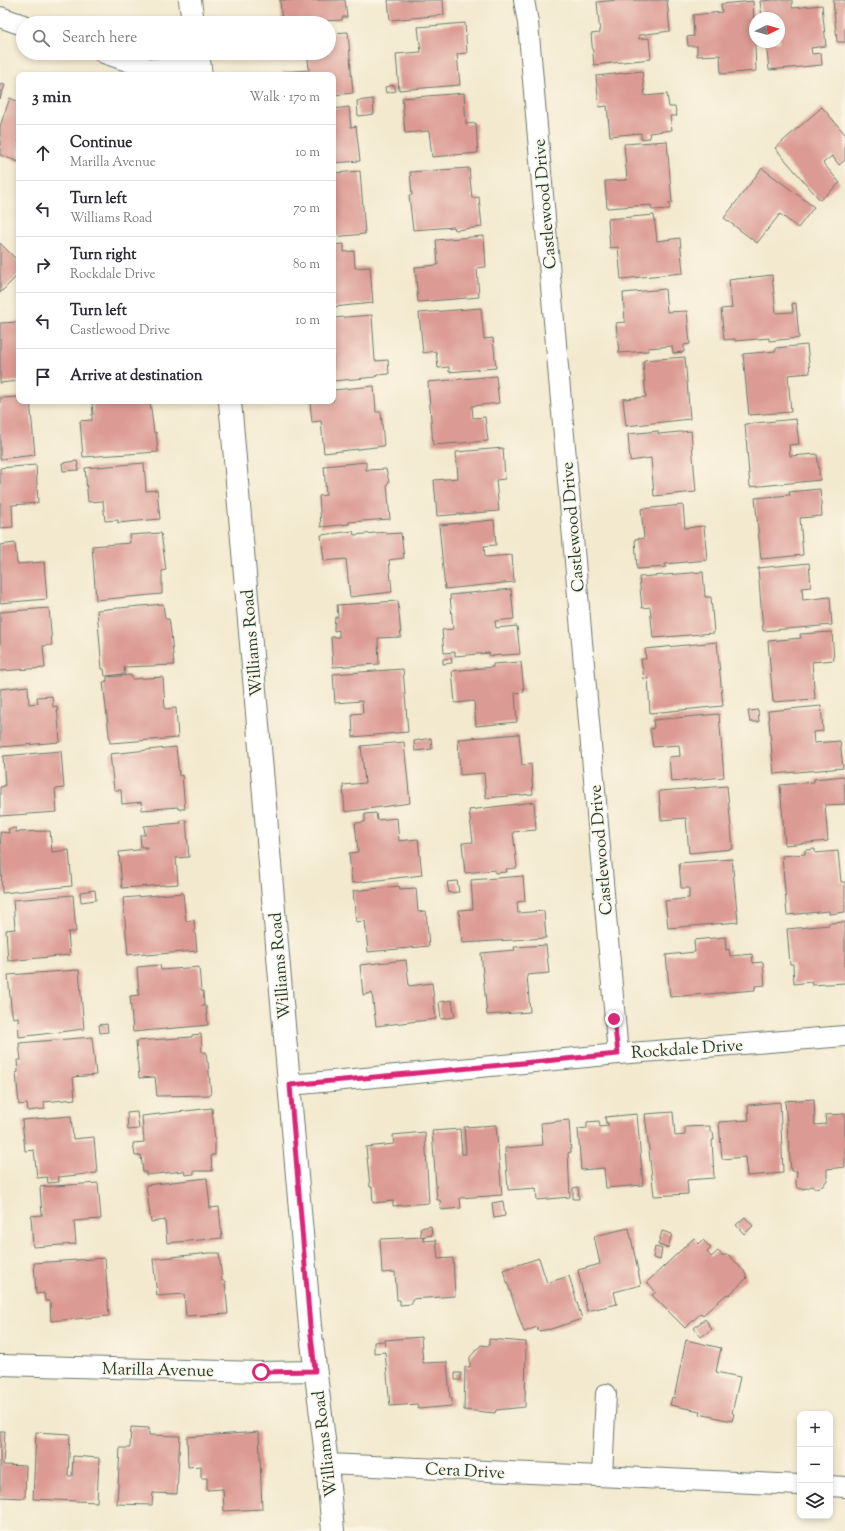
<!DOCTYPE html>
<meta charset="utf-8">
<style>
body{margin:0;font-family:"Sorts Mill Goudy",serif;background:#f7f7f7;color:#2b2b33}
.controls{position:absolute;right:12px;bottom:12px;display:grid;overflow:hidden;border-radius:8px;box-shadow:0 2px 6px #0003}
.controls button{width:36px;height:36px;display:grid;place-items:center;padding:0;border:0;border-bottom:1px solid #e1e1e2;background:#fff;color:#2b2b33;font:20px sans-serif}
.compass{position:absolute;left:749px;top:12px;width:36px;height:36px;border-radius:50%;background:#fff;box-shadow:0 2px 6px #0003;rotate:85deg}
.stop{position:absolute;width:12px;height:12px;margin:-9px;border:3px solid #db2777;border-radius:50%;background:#fff}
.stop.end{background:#db2777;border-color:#fff;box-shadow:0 1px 4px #0008}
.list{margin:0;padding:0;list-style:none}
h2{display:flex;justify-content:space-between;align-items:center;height:52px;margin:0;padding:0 16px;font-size:17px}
h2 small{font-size:13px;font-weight:400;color:#7c7c81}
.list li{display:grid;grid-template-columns:26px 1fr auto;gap:12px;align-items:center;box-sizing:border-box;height:56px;padding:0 16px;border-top:1px solid #e1e1e2}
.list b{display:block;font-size:15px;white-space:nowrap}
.list p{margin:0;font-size:13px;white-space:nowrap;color:#7c7c81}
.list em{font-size:13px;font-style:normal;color:#7c7c81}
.icon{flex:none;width:22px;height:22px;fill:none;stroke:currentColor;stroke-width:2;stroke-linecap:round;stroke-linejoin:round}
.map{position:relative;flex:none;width:845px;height:1531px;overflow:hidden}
.search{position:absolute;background:#fff;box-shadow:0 2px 6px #0003;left:16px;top:16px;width:320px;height:44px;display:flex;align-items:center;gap:10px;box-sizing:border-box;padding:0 14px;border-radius:22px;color:#7c7c81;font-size:15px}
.panel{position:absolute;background:#fff;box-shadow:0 2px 6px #0003;left:16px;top:72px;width:320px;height:332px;border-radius:8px}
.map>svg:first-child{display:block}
.building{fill:#db9a93}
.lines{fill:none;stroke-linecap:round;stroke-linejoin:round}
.minor-casing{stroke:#69796a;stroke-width:22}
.tertiary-casing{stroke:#69796a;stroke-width:24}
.minor{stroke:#fff;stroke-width:20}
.tertiary{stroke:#fff;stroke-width:22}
.route{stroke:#db2777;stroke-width:5}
.labels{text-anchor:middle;stroke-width:3;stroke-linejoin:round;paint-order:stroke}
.street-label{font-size:17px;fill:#1f3d34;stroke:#fcf5e5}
</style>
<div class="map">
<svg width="845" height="1531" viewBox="0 0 845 1531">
<rect width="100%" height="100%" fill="#fcf5e5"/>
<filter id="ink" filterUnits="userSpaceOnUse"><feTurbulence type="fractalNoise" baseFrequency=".025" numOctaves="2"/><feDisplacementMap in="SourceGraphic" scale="8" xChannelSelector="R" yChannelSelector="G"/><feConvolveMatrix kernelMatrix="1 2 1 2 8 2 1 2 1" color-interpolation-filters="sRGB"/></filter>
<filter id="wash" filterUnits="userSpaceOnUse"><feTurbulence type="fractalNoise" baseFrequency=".012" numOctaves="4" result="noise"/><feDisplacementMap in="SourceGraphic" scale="16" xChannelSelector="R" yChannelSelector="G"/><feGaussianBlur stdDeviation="0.9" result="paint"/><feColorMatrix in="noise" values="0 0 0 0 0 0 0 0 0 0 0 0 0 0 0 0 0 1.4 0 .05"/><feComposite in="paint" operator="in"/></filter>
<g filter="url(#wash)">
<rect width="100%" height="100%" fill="#f3e9cf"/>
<g id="blocks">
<!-- building -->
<path class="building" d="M280,0H345L347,17H342V20L282,23Z
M388,0H443L444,15L390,20Z
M617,0H667L670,31L639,35V39L649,38L651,59L594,65L591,34L600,33L597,2Z
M774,0H792V8L822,5L826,46L811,48L812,54L821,53L822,65L769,70L766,42H779V18H762L760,1Z
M833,0H845V42H837Z
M753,1L756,71L721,74L720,55L697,56V46H688L687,37L694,36L693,15L722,12L721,4Z
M465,23L467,53L457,54L460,85L399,90L396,54L421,52L418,27Z
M348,32L353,93L333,95V75H282V72L309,70L308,58L296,59L295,53H329V33Z
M642,71L645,96L667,94L669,107H675L677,116H670L672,130L649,133L650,138L641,139V133L610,136L607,106L599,107L596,76Z
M0,84L5,85L0,99Z
M394,85L396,91L386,93L385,87Z
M464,93L466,124L476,123L478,153L432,157L429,131L405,133L402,98Z
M10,98L19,102V162L0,155V126Z
M373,99L374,114L358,116L357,101Z
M349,107L351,127L356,126L360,161L333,163V109Z
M822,107L845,134V160L839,165L832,156L823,163L840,183L820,200L775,148Z
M667,141L672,203H669L670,209L652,210L651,205L607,208L605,181L627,180L624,144Z
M469,168L472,198L479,197L482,227L455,230L454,227L413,230L409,195H412L410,172Z
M762,168L814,207L798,228L780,214L757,243L724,218Z
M360,171L365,234L333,237V173Z
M654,215L657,241L680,238L683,273L621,279L618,247L610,248L608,219Z
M484,236L486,267L477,268L479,297L418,302L415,267L438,265L436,240Z
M0,243L19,262V274L0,293Z
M344,244V252L354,251L355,268L370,267L373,303L333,307V245Z
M772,275L776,313L793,312L792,304L796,303L799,338L769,341V338L735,341V339L724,340L721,309L732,308L729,280Z
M665,289L667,312L687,311L690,344L684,345V352L673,353L672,346L648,348V351L619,353L616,323L625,322L623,293Z
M481,308L484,339L493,338L496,368L449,372V367L438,368L436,351L423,353L419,313Z
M372,315L375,361L388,360L389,374L377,375L376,377L333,381V318Z
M19,322V381L0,383V323Z
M807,345L810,373L788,375L791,412L749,415L743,354L776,351V348Z
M685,357L690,419L626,426L623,399L646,397L643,362H644V360Z
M496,376L499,403L472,406L473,418L485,417L488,441L433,445L428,382Z
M374,386L376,412H381L384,446L324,453L321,421L312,422L310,401H333V390Z
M19,397V401H30L35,455L0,459V398Z
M92,401H150L154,433L156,432L158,452L83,457L80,421L92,420V414H93Z
M796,419L799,444L789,445L790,456L817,454L820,480L750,487L745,424Z
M658,431V434L691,431L696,492L654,496L651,458L630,461L628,434Z
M503,448L505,479L496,480L499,511L437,516L434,480L458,478L456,452Z
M77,461L79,470L63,471L62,463Z
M366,462V470L386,469L389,482L387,484L390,519L349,522V524L321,527L319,496L326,495L324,466Z
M144,463L146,491L157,490L160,519L118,523V520L105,521L103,501L88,502L85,468Z
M36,465L38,503L12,505L13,527L0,528V468Z
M820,489L822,516L800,518L803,555L761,559L755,498L790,495L789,492Z
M683,505L685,528L704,526L707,560L665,564L666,567L637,569L635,539L644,538L641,509Z
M494,520L496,545L484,546L485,557L512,555L514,582L445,589L439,525Z
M353,531L354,535L386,532V534L401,533L404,558L389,560L392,592L350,597L346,559L324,561L321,535Z
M161,533L166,570L162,571V594L96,600L92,546L130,543L129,535Z
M15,543L17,564L44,562L47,599L0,603V545Z
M809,563L811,587L802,588L803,600L830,597L832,625L763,631L758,568Z
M703,572L705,597H711L714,633L653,638L650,607L642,608L639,577Z
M511,589L514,619L495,621L496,628L517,626L520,654L490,656L489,653L455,656V652L444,653L442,630L453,629L450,595Z
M398,601L401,637L378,638L379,664L333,667L331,637H339V630L334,631V627L335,617H338L337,605Z
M163,604L165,619H169L171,633L174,665L124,667L125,674L105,676L104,669H102L97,610Z
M49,608L52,645L43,646L45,668L0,671V612Z
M832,632L834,660L812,662L815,699L773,702L768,641L801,638L800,634Z
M717,642L723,706L650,713L648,678L644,679L641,659H646L645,649Z
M451,658L452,663L443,664V659Z
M521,662L524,692L515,693L517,722L476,726L474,701L455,703L452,671L493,667V664Z
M403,669L408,732L353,737L352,714L363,713L362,701L335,703L333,674Z
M131,675L132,679L163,677L165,709L176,708L178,738L110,743L103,682L107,681V677Z
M28,686L29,704L38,703L37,697L52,696L53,707L57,706L60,742L0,747V689Z
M821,706L823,731L813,732L814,743L840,741L843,768L774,774L768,711Z
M758,710L759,722H750L748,711Z
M719,714L724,777L671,782L669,757L680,756L679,745L653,747L650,729L654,728L653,720Z
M519,734L522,765L531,764L533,794L486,798L484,773L460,775L458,739Z
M431,738L432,749L415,751L414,741Z
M404,742L410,803L345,812L343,785L365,783L361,746Z
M176,747L179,776L182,775L185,809H178V807L142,810L141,802L122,804L121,790H114L110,754Z
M61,751L64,788L55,789L57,812L0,816V787L5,786L3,756Z
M844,776L845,804L825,805L828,841L785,845L780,785L814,782V779Z
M727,786L733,849L689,853L686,818L661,820L659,791Z
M534,802L536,830L513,832L517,868L506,869L507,872L495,873V870L465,873L462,843L473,842L469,810Z
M376,813L377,820L397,818L399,841L418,839L422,875L352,883L349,853L358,852L355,823L365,822V814Z
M180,820H186L189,857L176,858L178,884L122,888L119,852L147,849V847H141L140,835H145L144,826L181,823Z
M16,828V832L50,831L52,852L69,850L72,886L2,893L0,832L9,833L8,829Z
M815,849V853L838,851L841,882H845V912L829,914V911L787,915L782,856L805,854V850Z
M732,859L738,922L668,928L665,901L689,898V888H681L679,863Z
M523,876L525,901L517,902L518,913L544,911L546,938L462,943L459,910L473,909L471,880Z
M457,881L459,892L449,893L447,882Z
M399,886L400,889L416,888L418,912L426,911L429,946L368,952L365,921L356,922L353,891Z
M95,890L96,900L81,902L80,892Z
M183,893L186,921L194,920L197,951L146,955L145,953L128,955L123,898Z
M73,895L76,932H68L70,955L8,961L6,930L15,929L13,900Z
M845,922V983L812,985L811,982L794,984L793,964H790L787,929L829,925V923Z
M725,937L726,950L729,949L730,956L752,954L753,963L763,962L765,985L755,986V990L670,997L666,955L695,952L694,940Z
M546,945L549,973L527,975L530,1012L487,1015L481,953L515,950L514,947Z
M406,960L409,986L432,983L436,1019L376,1026L372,993L363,995L360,965Z
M160,965L161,970L199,967L201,991H203L204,1005L201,1006H206L208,1025L133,1032L130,996L139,995L137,967Z
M79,970L84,1029L19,1037L18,1017L13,1018L11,1007L8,975Z
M452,1000L455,1017L441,1019L439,1002Z
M107,1024L108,1032L100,1033L99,1025Z
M201,1034L202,1052H206L207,1062H208L211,1095L157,1096L155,1077L139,1078L136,1041L192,1037V1035Z
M92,1037L96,1075L73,1077L75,1099L44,1102L45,1109L28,1111L27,1104L19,1105L16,1073L18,1072L17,1060H21L19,1043Z
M814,1099L815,1125L826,1124L825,1115L845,1114V1167L827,1169V1180L823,1186L815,1188L811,1186L808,1188L801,1189L797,1187L796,1183L797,1171H791L785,1101Z
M780,1102L783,1173L747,1176L745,1157L722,1159L719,1122L749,1120L748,1105Z
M212,1108L215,1142V1155H211L212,1171H194V1174L185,1175L184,1171L146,1175V1172L143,1173L141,1155L135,1156L133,1143L144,1142L142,1116Z
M137,1112L139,1129L128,1130L127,1113Z
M673,1112L675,1136L685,1135V1127L710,1126V1132H713L714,1140H712L714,1178L687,1180L688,1194L654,1196L645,1114Z
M637,1114L643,1185L606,1188L604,1168L581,1170L578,1129L587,1128V1122L599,1121L600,1127L608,1126V1123H606L605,1117Z
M71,1116L73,1139L94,1137L97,1173L58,1177L59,1182L48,1183L47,1177L37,1178L34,1150L25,1151L22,1120Z
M569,1120L571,1152L568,1153L570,1197L537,1200L536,1188L508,1190L505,1148L543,1145L541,1123Z
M496,1125L502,1195L460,1198L461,1208L441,1210L440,1200H437L432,1131L460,1129L462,1154H466L464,1127Z
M425,1132L429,1203L393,1206V1201L373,1203L372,1187H370L366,1147L394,1144L393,1135Z
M207,1178L210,1208L219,1207L222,1238L167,1243L165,1220L151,1222L146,1185Z
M98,1183L101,1219L74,1221L76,1244L33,1247L31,1216L42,1215L40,1187Z
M578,1187L579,1199H573V1188Z
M503,1201L505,1216L494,1218L492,1203Z
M745,1217L753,1226L744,1234L736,1225Z
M431,1226L432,1235L421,1237L420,1228Z
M629,1228L641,1285L614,1292L617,1304L587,1311L578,1270L600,1264L594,1236Z
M662,1231L672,1234L668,1248L658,1245Z
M423,1237L424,1241L436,1240L438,1259L453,1258L455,1296L412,1299V1304L400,1305V1300H397L395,1272L382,1273L380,1239Z
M694,1238L699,1244L703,1240L711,1248L707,1252L711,1257L718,1251L722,1255H729L744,1271L747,1278L729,1295L727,1294L703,1315L701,1313L685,1328L652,1295L656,1292L647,1282Z
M655,1247L662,1249L660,1260L653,1258Z
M209,1253H219L222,1281H225L228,1314L186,1316L184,1294L157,1296L153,1259Z
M105,1258L109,1316L51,1321L50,1301H45L44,1293L36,1294L34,1263Z
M539,1258L547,1283L569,1276L582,1319L551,1329L538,1331L537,1327L524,1332L503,1270Z
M705,1319L712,1329L701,1337L694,1328Z
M421,1337L423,1363L447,1362L450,1398H452V1406L418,1409L417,1404L390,1406L385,1352L374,1353V1342L384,1341L385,1346V1340Z
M489,1339L526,1342L525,1407L496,1410L495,1413L464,1410L465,1367H470V1357L481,1345L489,1346Z
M686,1340L721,1348L716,1372L740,1377L732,1413L734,1414L732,1421L699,1414L700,1411L670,1405L672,1397L674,1398Z
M455,1373H461V1380H455Z
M131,1427L149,1428V1435L180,1436L177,1494L153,1493L152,1505L117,1504L120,1448H130Z
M0,1431H5L3,1465L26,1466L25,1498L0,1497Z
M36,1432L70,1434L68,1476H72L73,1456L99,1458L97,1502L33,1499Z
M259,1432L262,1509L224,1511L223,1489L207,1490V1478H201V1466L188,1467L187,1437Z"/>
</g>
</g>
<g filter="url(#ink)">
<use href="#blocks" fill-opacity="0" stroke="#69796a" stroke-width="1"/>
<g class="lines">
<!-- minor casing -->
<g class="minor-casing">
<path id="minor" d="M524,0L528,23L618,1054
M0,17L23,25
M104,53L151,69L200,65
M290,1085L618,1054L845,1036
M0,1365L261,1372L315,1371
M327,1464L800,1485
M602,1476L606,1394
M830,1486L845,1487"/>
</g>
<!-- tertiary casing -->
<g class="tertiary-casing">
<path id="tertiary" d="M190,0L193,23
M198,53L201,75
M230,401L310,1326L327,1464L333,1531"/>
</g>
<!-- minor -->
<use href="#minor" class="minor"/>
<!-- tertiary -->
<use href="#tertiary" class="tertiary"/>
</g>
</g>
<g class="lines" filter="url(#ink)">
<!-- route -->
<path class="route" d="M261,1372L315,1371L310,1326L290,1085L618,1054L614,1019"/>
</g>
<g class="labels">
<!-- street labels -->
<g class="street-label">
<text transform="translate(544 204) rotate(-95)" y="6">Castlewood Drive</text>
<text transform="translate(572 527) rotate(-95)" y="6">Castlewood Drive</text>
<text transform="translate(251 643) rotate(-95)" y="6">Williams Road</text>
<text transform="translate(600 850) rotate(-95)" y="6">Castlewood Drive</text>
<text transform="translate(279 966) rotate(-95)" y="6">Williams Road</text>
<text transform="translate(687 1048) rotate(-4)" y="6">Rockdale Drive</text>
<text transform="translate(158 1369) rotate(1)" y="6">Marilla Avenue</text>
<text transform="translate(324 1444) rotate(-97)" y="6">Williams Road</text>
<text transform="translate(465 1470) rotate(3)" y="6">Cera Drive</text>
</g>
</g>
</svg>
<div class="controls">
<button>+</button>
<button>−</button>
<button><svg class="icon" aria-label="layers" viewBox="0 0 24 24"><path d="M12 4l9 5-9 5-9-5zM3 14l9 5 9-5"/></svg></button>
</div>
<svg class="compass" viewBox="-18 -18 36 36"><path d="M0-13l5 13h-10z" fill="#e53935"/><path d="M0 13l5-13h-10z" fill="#7c7c81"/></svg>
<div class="stop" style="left:261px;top:1372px"></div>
<div class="stop end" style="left:614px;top:1019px"></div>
<div class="search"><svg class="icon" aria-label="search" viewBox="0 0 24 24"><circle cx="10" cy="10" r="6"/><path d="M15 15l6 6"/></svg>Search here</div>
<section class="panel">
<h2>3 min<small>Walk · 170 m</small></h2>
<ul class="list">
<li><svg class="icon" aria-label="ahead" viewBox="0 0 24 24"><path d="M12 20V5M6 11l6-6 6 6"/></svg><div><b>Continue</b><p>Marilla Avenue</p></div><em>10 m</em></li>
<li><svg class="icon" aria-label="left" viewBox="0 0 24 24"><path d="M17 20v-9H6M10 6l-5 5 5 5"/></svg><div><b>Turn left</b><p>Williams Road</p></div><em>70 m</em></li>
<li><svg class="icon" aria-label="right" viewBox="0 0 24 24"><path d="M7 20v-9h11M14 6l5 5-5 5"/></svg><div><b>Turn right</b><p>Rockdale Drive</p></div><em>80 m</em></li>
<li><svg class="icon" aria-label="left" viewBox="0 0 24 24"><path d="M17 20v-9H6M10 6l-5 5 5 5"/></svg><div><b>Turn left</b><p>Castlewood Drive</p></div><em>10 m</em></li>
<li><svg class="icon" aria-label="arrive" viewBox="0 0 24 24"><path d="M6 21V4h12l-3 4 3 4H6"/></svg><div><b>Arrive at destination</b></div></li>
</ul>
</section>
</div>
